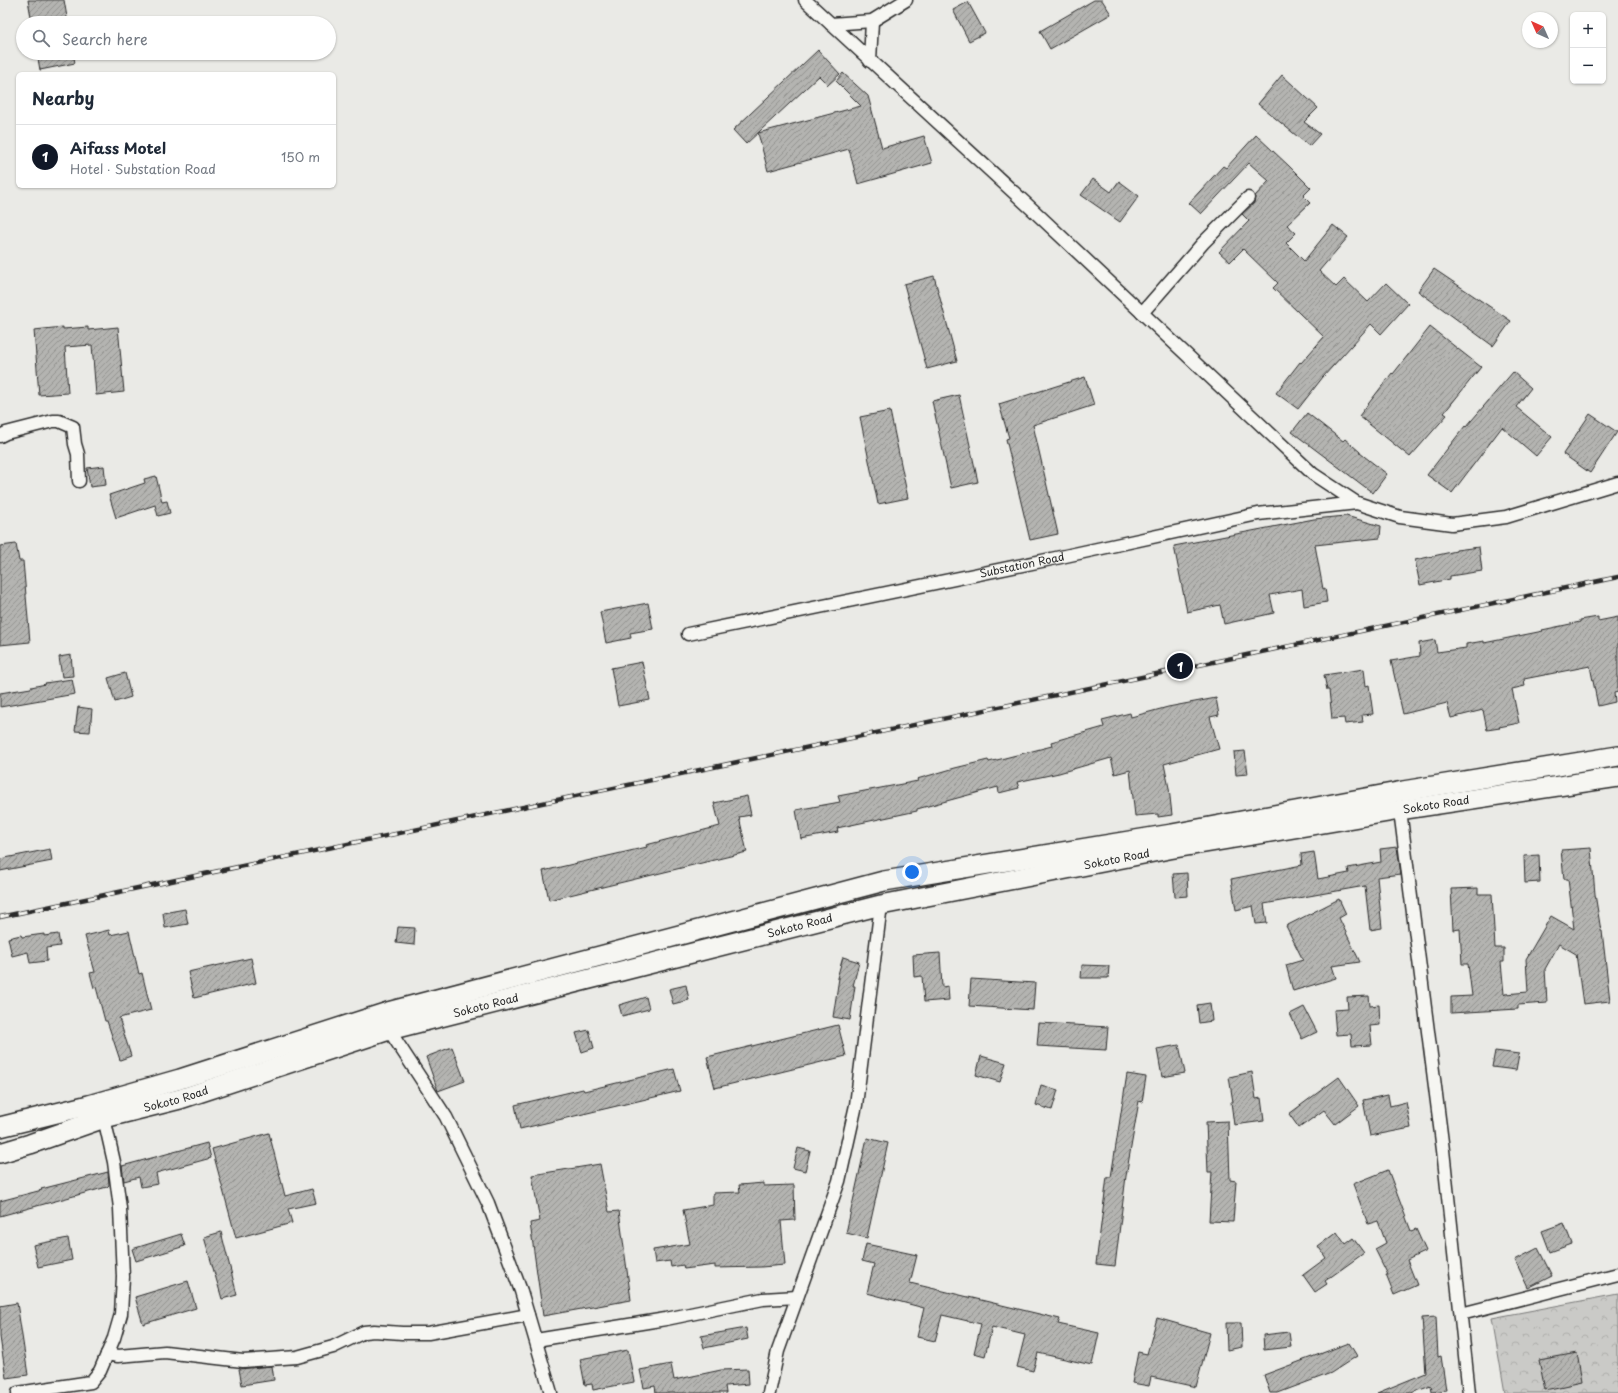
<!DOCTYPE html>
<meta charset="utf-8">
<style>
body{margin:0;font-family:"Playpen Sans",sans-serif;background:#f6f6f7;color:#1f2937}
.controls{position:absolute;right:12px;top:12px;display:grid;overflow:hidden;border-radius:6px;box-shadow:0 1px 3px #0004}
.controls button{width:36px;height:36px;display:grid;place-items:center;padding:0;border:0;border-bottom:1px solid #e0e1e3;background:#fff;color:#1f2937;font:20px sans-serif}
.compass{position:absolute;left:1522px;top:12px;width:36px;height:36px;border-radius:50%;background:#fff;box-shadow:0 1px 3px #0004;rotate:315deg}
.you{position:absolute;left:912px;top:872px;width:14px;height:14px;margin:-10px;border:3px solid #fff;border-radius:50%;background:#1a73e8;box-shadow:0 0 0 6px #1a73e833}
.badge{display:grid;place-items:center;width:26px;height:26px;border-radius:50%;background:#111827;color:#fff;font-size:13px;font-weight:700}
.pin{position:absolute;translate:-50% -50%;border:2px solid #fff;box-shadow:0 1px 4px #0006}
.list{margin:0;padding:0;list-style:none}
h2{display:flex;justify-content:space-between;align-items:center;height:52px;margin:0;padding:0 16px;font-size:17px}
h2 small{font-size:13px;font-weight:400;color:#747a83}
.list li{display:grid;grid-template-columns:26px 1fr auto;gap:12px;align-items:center;box-sizing:border-box;height:64px;padding:0 16px;border-top:1px solid #e0e1e3}
.list b{display:block;font-size:15px;white-space:nowrap}
.list p{margin:0;font-size:13px;white-space:nowrap;color:#747a83}
.list em{font-size:13px;font-style:normal;color:#747a83}
.icon{flex:none;width:22px;height:22px;fill:none;stroke:currentColor;stroke-width:2;stroke-linecap:round;stroke-linejoin:round}
.map{position:relative;flex:none;width:1618px;height:1393px;overflow:hidden}
.search{position:absolute;background:#fff;box-shadow:0 1px 3px #0004;left:16px;top:16px;width:320px;height:44px;display:flex;align-items:center;gap:10px;box-sizing:border-box;padding:0 14px;border-radius:22px;color:#747a83;font-size:15px}
.panel{position:absolute;background:#fff;box-shadow:0 1px 3px #0004;left:16px;top:72px;width:320px;height:116px;border-radius:6px}
.map>svg:first-child{display:block}
.forest{fill:url(#forest-crowns);stroke:#7a7a79}
.building{fill:url(#building-hatch);stroke:#2b2b2b}
.lines{fill:none;stroke-linecap:round;stroke-linejoin:round}
.street-casing{stroke:#2b2b2b;stroke-width:15}
.primary-casing{stroke:#2b2b2b;stroke-width:22}
.street{stroke:#f6f6f2;stroke-width:12}
.primary{stroke:#f6f6f2;stroke-width:19}
.rail-casing{stroke:#2b2b2b;stroke-width:4.5}
.rail{stroke:#f6f6f2;stroke-width:3;stroke-dasharray:9;stroke-linecap:butt}
.labels{text-anchor:middle;stroke-width:3;stroke-linejoin:round;paint-order:stroke}
.street-label{font-size:11px;fill:#2b2b2b;stroke:#f6f6f2}
</style>
<div class="map">
<svg width="1618" height="1393" viewBox="0 0 1618 1393">
<defs>
<pattern id="forest-crowns" width="20" height="18" patternUnits="userSpaceOnUse"><rect width="20" height="18" fill="#cacac7"/><path d="M2 6a3 3 0 1 1 6 0M12 15a3 3 0 1 1 6 0" fill="none" stroke="#aeaeab"/></pattern>
<pattern id="building-hatch" width="6" height="6" patternUnits="userSpaceOnUse"><rect width="6" height="6" fill="#b4b4b1"/><path d="M-1 1l2-2M0 6l6-6M5 7l2-2" fill="none" stroke="#939390"/></pattern>
</defs>
<rect width="100%" height="100%" fill="#eaeae6"/>
<filter id="ink" filterUnits="userSpaceOnUse"><feTurbulence type="fractalNoise" baseFrequency=".025" numOctaves="2"/><feDisplacementMap in="SourceGraphic" scale="8" xChannelSelector="R" yChannelSelector="G"/><feConvolveMatrix kernelMatrix="1 2 1 2 8 2 1 2 1" color-interpolation-filters="sRGB"/></filter>
<g filter="url(#ink)">
<!-- forest -->
<path class="forest" d="M1618,1294V1393H1505L1492,1318Z"/>
<!-- building -->
<path class="building" d="M28,0H64L68,23H32Z
M1094,0H1102L1111,14L1050,49L1040,31Z
M968,2L985,33L969,41L953,10Z
M818,50L840,74L828,85L819,76L746,144L733,130Z
M37,53H73L75,63L40,70Z
M843,73L868,96L882,148L924,136L932,163L858,184L849,149L768,171L758,133L861,106L836,81Z
M1282,75L1318,108L1304,122L1320,134L1309,146L1258,104Z
M1256,135L1289,166L1311,188L1303,196L1310,203L1287,225L1296,233L1286,243L1304,261L1333,225L1348,237L1319,271L1336,287L1344,279L1368,302L1386,283L1408,304L1381,334L1371,324L1323,377L1298,409L1276,393L1300,362L1301,363L1324,337L1273,288L1278,283L1243,249L1230,262L1219,252L1249,221L1242,214L1254,203L1255,196L1269,181L1249,163L1201,214L1189,203L1223,166L1226,168Z
M1093,179L1111,192L1119,181L1139,196L1120,222L1081,195Z
M1434,269L1511,321L1493,346L1418,291Z
M934,276L957,361L927,369L904,284Z
M63,327V329L88,327V330L118,327L124,392L96,395L92,345L65,347L68,393L39,395L34,330Z
M1430,327L1481,367L1444,413L1447,415L1410,457L1359,416L1392,373L1393,374Z
M1513,372L1531,388L1516,407L1552,437L1536,456L1502,427L1452,493L1427,475L1465,426L1466,427Z
M1085,377L1094,405L1033,425L1058,534L1030,540L1006,439L1009,438L999,404Z
M959,395L978,482L951,488L932,401Z
M890,411L908,498L878,504L860,417Z
M1307,413L1343,441L1345,439L1360,452V453L1387,474L1373,493L1292,432Z
M1590,414L1617,432L1590,473L1563,454Z
M104,466L106,485L90,487L87,468Z
M156,476L162,502L167,501L170,513L158,516L155,505L116,518L109,495L145,483L144,479Z
M1346,516L1381,526L1380,538L1315,545L1323,589L1325,588L1327,602L1304,606L1302,589L1270,595L1274,613L1224,624L1220,605L1187,612L1174,546L1314,519Z
M16,544L19,561H23L30,642L0,645V546Z
M1479,547L1482,571L1450,576V579L1420,585L1415,560L1456,551V550Z
M648,603L653,629L630,633L631,638L606,643L600,612Z
M1598,617V621L1618,617V692L1614,693L1615,702L1598,706L1590,666L1524,679L1525,686L1512,689L1519,723L1499,727L1500,728L1487,730L1483,710L1451,718L1447,703L1403,714L1391,661L1420,656L1419,643L1435,640L1437,652L1466,648V644L1484,641V643L1543,631L1542,630L1580,622V620Z
M71,655L73,676L62,677L59,657Z
M642,662L650,700L618,706L611,668Z
M1364,669L1366,686L1369,685L1373,714L1362,715L1363,722L1345,724L1344,718L1332,719L1329,690H1327L1324,675Z
M125,673L131,697L115,702L108,678Z
M72,679L75,694L0,707V693L31,688V687L46,684L45,683Z
M1216,698L1219,715L1210,717L1219,749L1164,764L1169,788L1172,815L1158,817V814L1135,816L1130,770L1115,774L1111,758L1059,773L1017,782L1019,788L999,793L998,787L917,809V811L837,828L838,832L801,839L796,810L840,802L838,796L918,781L917,779L955,768L988,760L989,762L1052,746L1051,742L1104,727L1102,720L1130,713L1131,717L1168,707Z
M78,707L92,709L90,732L75,731Z
M1245,751L1248,774L1236,775L1234,752Z
M747,796L751,815L739,817L747,852L549,900L543,871L647,847L646,845L720,826L714,803Z
M1397,847L1401,874L1377,877L1382,928L1370,930L1365,886L1264,904L1267,923L1256,924L1253,906L1236,910L1231,879L1302,865L1301,854L1314,852L1318,879L1349,873L1348,868L1381,862L1380,849Z
M1591,848L1595,894L1601,931H1602L1610,1001L1583,1004L1576,954L1559,944L1545,969L1547,1003L1518,1005V1009L1451,1013V997L1472,996L1468,964H1462L1460,929L1453,930L1451,889L1478,888V894H1492L1495,948H1504V962H1501L1504,994L1505,995V994L1528,992L1526,959L1551,916L1574,929L1568,879H1564L1561,850Z
M50,849L52,861L0,871V859Z
M1539,855L1540,882L1525,883L1524,856Z
M1187,873L1188,896L1175,897L1173,874Z
M1339,899L1346,914L1339,918L1360,962L1332,966L1336,978L1293,991L1286,965L1303,960L1286,926Z
M185,909L188,924L165,928L163,913Z
M398,927L415,928L414,945L396,943Z
M109,930L110,935L129,931L139,974L142,973L151,1010L119,1018L131,1056L120,1060L107,1021H105L96,987L94,988L90,973L95,972L85,936Z
M44,934V936L58,934L60,946L46,948L47,961L30,963L28,952L12,956L8,938L21,935L22,937Z
M940,953L942,987L948,986L949,1000L924,1002L922,976L914,977L913,955Z
M843,957L859,962L853,986H855L850,1020L833,1017L839,978H837Z
M251,958L256,983L194,998L188,972Z
M1082,965L1109,966L1108,978H1081Z
M971,979L1035,983L1033,1010L969,1006Z
M686,985L689,1000L673,1004L669,989Z
M1369,996L1370,1006L1379,1005L1380,1025L1370,1026L1372,1045L1352,1046L1351,1034L1336,1035L1334,1010L1348,1009L1347,997Z
M646,997L649,1009L622,1016L619,1005Z
M1210,1003L1212,1021L1199,1023L1197,1005Z
M1304,1007L1317,1032L1302,1039L1290,1014Z
M1039,1023L1108,1027L1106,1050L1037,1046Z
M838,1025L846,1056L715,1088L707,1057Z
M589,1030L594,1048L582,1052L576,1033Z
M1179,1045L1185,1073L1162,1077L1157,1049Z
M452,1047L465,1081L438,1091L426,1057Z
M1495,1051L1519,1054L1516,1070L1492,1067Z
M981,1056L1006,1063L1000,1082L976,1075Z
M674,1069L680,1091L520,1129L515,1105L583,1089L584,1091Z
M1252,1072L1256,1099L1261,1098L1264,1121L1234,1125L1231,1102H1233L1229,1077Z
M1127,1074L1146,1077L1142,1102L1139,1101L1126,1176L1115,1266L1096,1264L1107,1177H1111Z
M1339,1077L1359,1106L1335,1124L1324,1110L1299,1128L1289,1114Z
M1041,1085L1058,1090L1052,1110L1036,1105Z
M1388,1095L1390,1106L1406,1102L1411,1128L1370,1136L1363,1100Z
M1228,1121L1230,1180L1236,1181L1233,1222L1209,1221L1212,1172H1208L1206,1122Z
M269,1133L285,1196L312,1189L316,1203L288,1209L292,1223L236,1238L212,1149Z
M867,1138L888,1143L867,1238L846,1233Z
M207,1143L211,1158L156,1173L158,1184L141,1187L139,1177L124,1181L122,1166Z
M798,1148L810,1151L805,1171L793,1168Z
M600,1164L609,1212L619,1211L631,1300L543,1316L530,1223L540,1221L532,1175Z
M1388,1170L1411,1231L1416,1229L1426,1251L1407,1260L1417,1285L1394,1295L1386,1275H1388L1375,1249L1386,1243L1378,1221L1368,1224L1353,1184Z
M108,1172L109,1185L107,1187L0,1216V1201L42,1190L41,1189Z
M764,1183V1186L794,1185L795,1220L781,1221L785,1265L761,1267L715,1268V1265L684,1269L683,1265L671,1267L670,1261L655,1263L653,1250L690,1244L683,1210L713,1205V1193L740,1192L739,1185Z
M1564,1223L1572,1244L1550,1252L1542,1231Z
M221,1232L237,1295L222,1299L204,1237Z
M1337,1232L1345,1244L1353,1238L1364,1253L1325,1281L1327,1284L1315,1292L1303,1275L1326,1258L1318,1246Z
M181,1234L185,1246L136,1261L132,1249Z
M68,1238L72,1260L38,1267L33,1245Z
M866,1244L917,1255L910,1283L1060,1319L1058,1324L1099,1333L1092,1365L1038,1353L1033,1371L1017,1367L1025,1335L992,1327L985,1356L974,1353L981,1324L942,1315L935,1341L917,1337L924,1308L867,1293L874,1264L862,1261Z
M1538,1248L1552,1276L1528,1288L1515,1260Z
M188,1281L196,1308L143,1324L135,1297Z
M17,1303L28,1375L6,1378L0,1337V1306Z
M1436,1317L1438,1357L1441,1356L1446,1390L1432,1392L1431,1386L1411,1393H1377L1426,1373L1422,1318Z
M1157,1318L1210,1333L1196,1387L1151,1377L1149,1386L1132,1383L1138,1352L1147,1354Z
M1226,1323H1241L1242,1347L1227,1350Z
M746,1328L748,1339L704,1348L701,1336Z
M1289,1332L1291,1347L1264,1350L1263,1335Z
M1349,1343L1357,1356L1331,1373L1278,1393H1270L1264,1375Z
M628,1350L634,1382L593,1390L592,1384L585,1385L580,1359Z
M1577,1353L1582,1382L1545,1390L1539,1360Z
M671,1364L674,1380L721,1370L748,1369L749,1384L725,1386L726,1393H656L655,1386L644,1388L640,1370Z
M272,1366L274,1380L242,1385L239,1369Z"/>
<g class="lines">
<!-- street casing -->
<g class="street-casing">
<g id="street">
<path d="M805,0L1033,210L1313,474L1357,503L1400,517L1452,524L1506,517L1618,483"/>
<path d="M831,24L872,21L906,0"/>
<path d="M870,61L872,21"/>
<path d="M1142,313L1203,243L1248,198"/>
<path d="M0,436L6,433L53,421H59L73,427L75,444L78,454L79,481"/>
<path id="s1" d="M688,634L1056,558L1258,514L1357,503"/>
<path d="M1400,810L1443,1150L1469,1393"/>
<path d="M389,1030L446,1117L488,1203L521,1291L551,1393"/>
<path d="M1461,1314L1618,1274"/>
<path d="M536,1340L666,1319L763,1299L797,1297"/>
<path d="M107,1354L118,1356L165,1352L243,1361L297,1357L333,1347L364,1332L374,1331L402,1333H428L528,1315"/>
<path d="M18,1393L91,1382L100,1371L114,1338L121,1314L123,1277L120,1208L114,1162L104,1118"/>
<path d="M769,1393L778,1351L839,1181L856,1105L881,905"/>
</g>
</g>
<!-- primary casing -->
<g class="primary-casing">
<g id="primary">
<path d="M0,1127L89,1105L180,1079L388,1012L884,881L1172,834L1403,791L1618,756"/>
<path id="s2" d="M0,1153L30,1144L104,1118L180,1099L389,1030L881,905L1169,849L1400,810L1618,777"/>
</g>
</g>
<!-- street -->
<use href="#street" class="street"/>
<!-- primary -->
<use href="#primary" class="primary"/>
<!-- rail casing -->
<g class="rail-casing">
<path id="rail" d="M0,917L1618,577"/>
</g>
<!-- rail -->
<use href="#rail" class="rail"/>
</g>
</g>
<g class="labels">
<!-- street labels -->
<g class="street-label">
<text dy="4" stroke="none"><textPath href="#s1" startOffset="341">Substation Road</textPath></text>
<text dy="4" stroke="none"><textPath href="#s2" startOffset="1480">Sokoto Road</textPath></text>
<text dy="4" stroke="none"><textPath href="#s2" startOffset="1156">Sokoto Road</textPath></text>
<text dy="4" stroke="none"><textPath href="#s2" startOffset="832">Sokoto Road</textPath></text>
<text dy="4" stroke="none"><textPath href="#s2" startOffset="508">Sokoto Road</textPath></text>
<text dy="4" stroke="none"><textPath href="#s2" startOffset="184">Sokoto Road</textPath></text>
</g>
</g>
</svg>
<div class="controls">
<button>+</button>
<button>−</button>
</div>
<svg class="compass" viewBox="-18 -18 36 36"><path d="M0-13l5 13h-10z" fill="#e53935"/><path d="M0 13l5-13h-10z" fill="#747a83"/></svg>
<div class="you"></div>
<div class="pin badge" style="left:1180px;top:666px">1</div>
<div class="search"><svg class="icon" aria-label="search" viewBox="0 0 24 24"><circle cx="10" cy="10" r="6"/><path d="M15 15l6 6"/></svg>Search here</div>
<section class="panel">
<h2>Nearby<small></small></h2>
<ul class="list">
<li><span class="badge">1</span><div><b>Aifass Motel</b><p>Hotel · Substation Road</p></div><em>150 m</em></li>
</ul>
</section>
</div>
